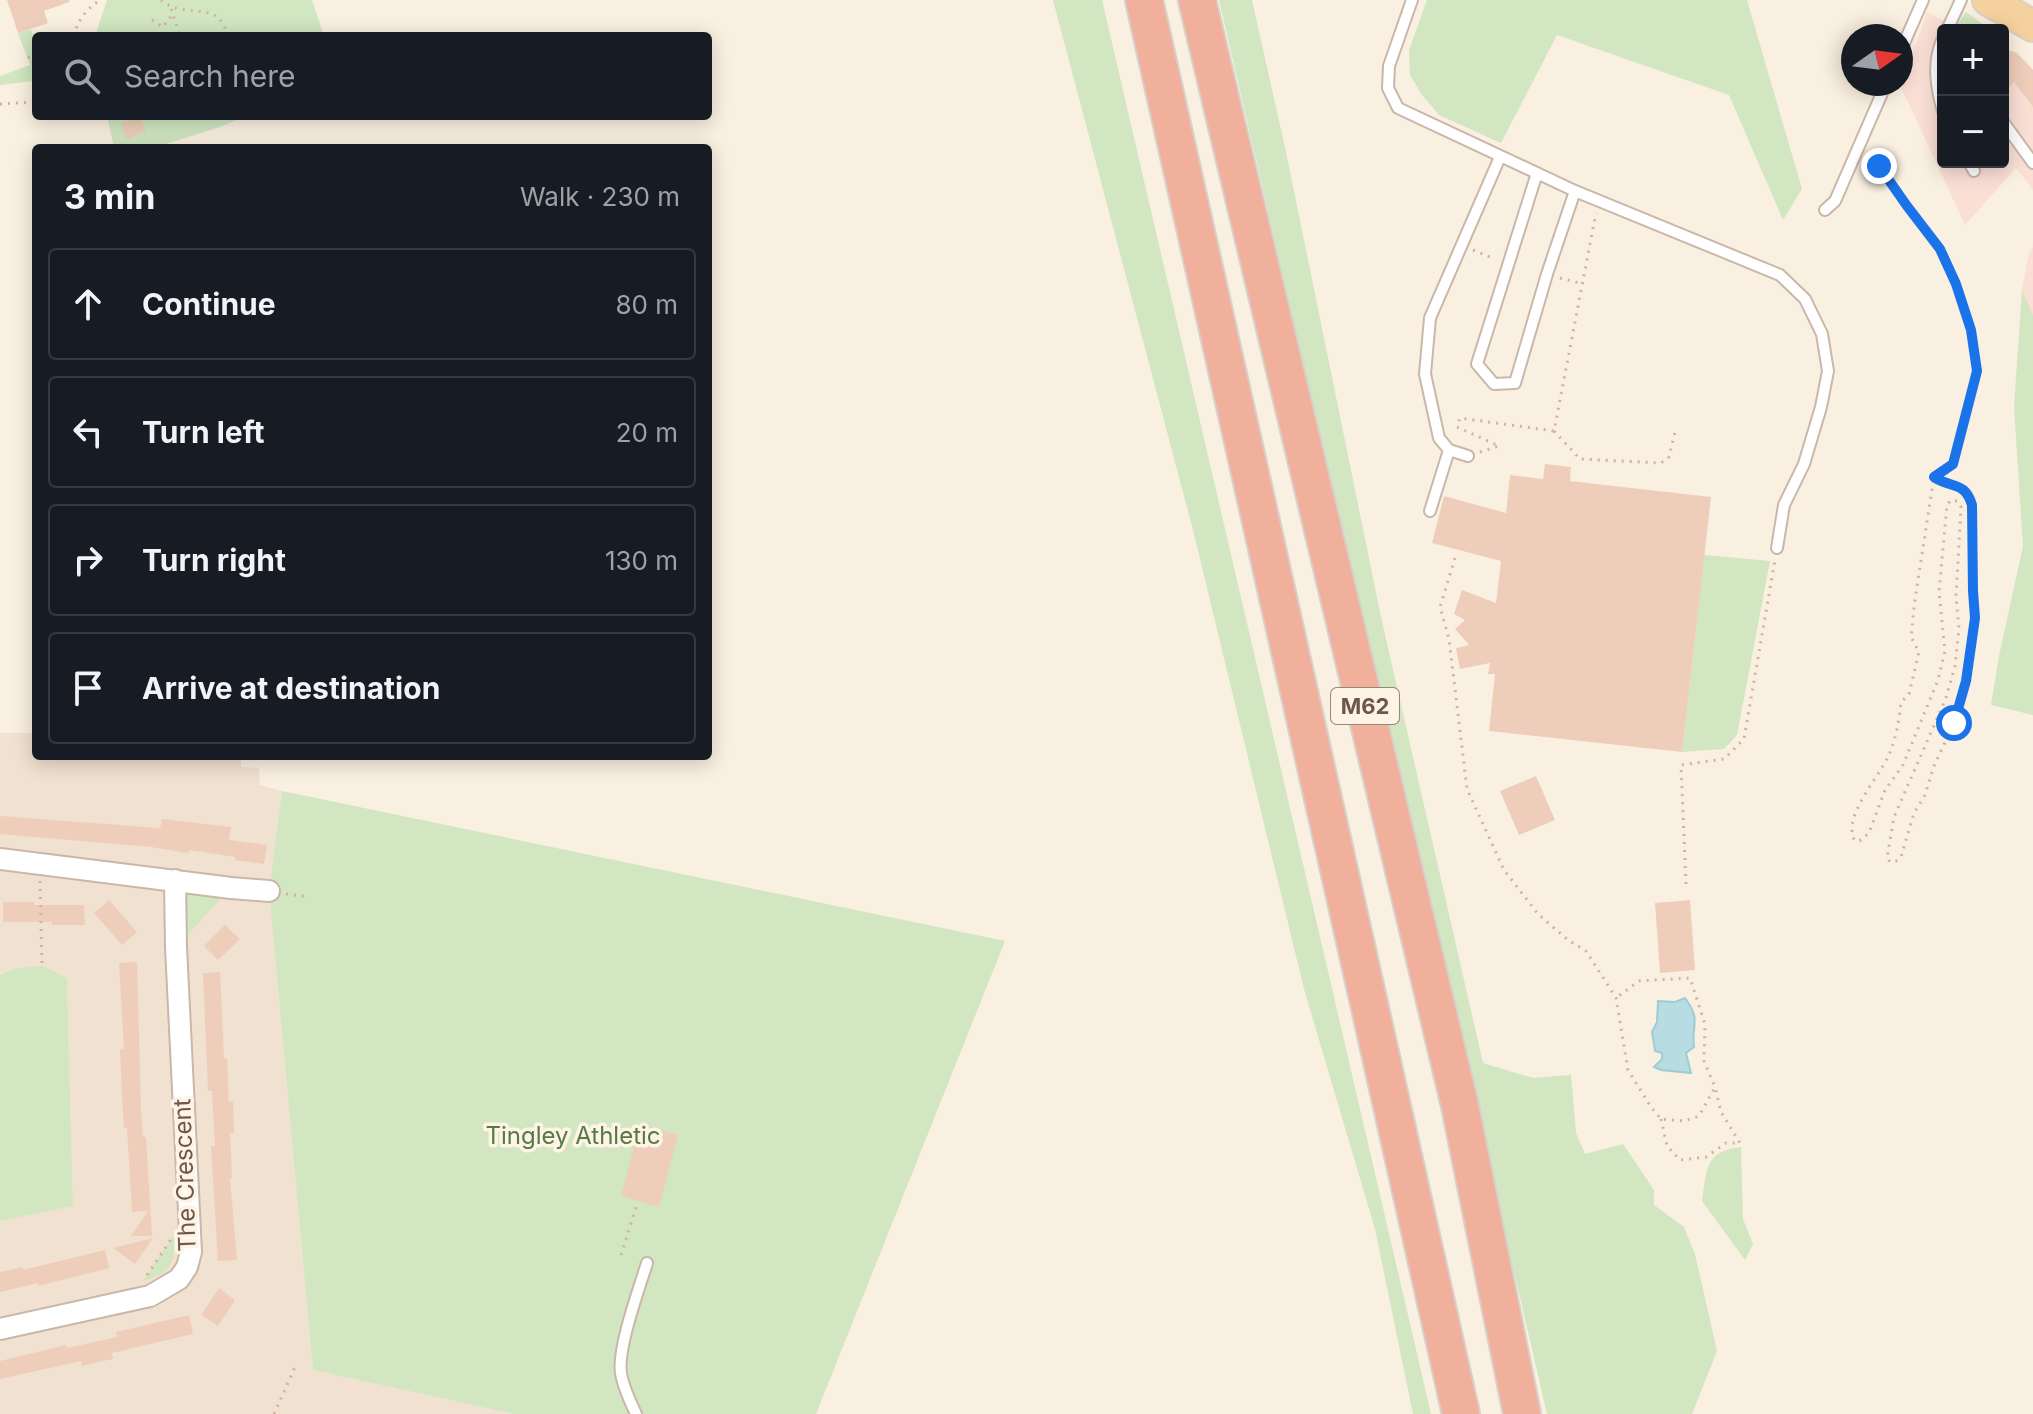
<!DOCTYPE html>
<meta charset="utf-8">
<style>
body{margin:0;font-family:Inter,sans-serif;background:#20242c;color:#f1f3f6}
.controls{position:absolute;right:24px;top:24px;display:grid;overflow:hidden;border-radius:8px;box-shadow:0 4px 20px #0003}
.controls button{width:72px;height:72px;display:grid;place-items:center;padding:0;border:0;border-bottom:2px solid #363941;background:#171b24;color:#f1f3f6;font:40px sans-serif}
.compass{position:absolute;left:1841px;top:24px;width:72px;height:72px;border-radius:50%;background:#171b24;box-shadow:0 4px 20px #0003;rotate:76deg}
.stop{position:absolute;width:24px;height:24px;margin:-18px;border:6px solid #1a73e8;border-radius:50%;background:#fff}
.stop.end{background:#1a73e8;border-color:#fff;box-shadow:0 2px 8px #0008}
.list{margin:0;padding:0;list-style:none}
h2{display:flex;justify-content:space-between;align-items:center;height:104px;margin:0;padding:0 32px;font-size:34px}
h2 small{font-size:26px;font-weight:400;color:#9ea1a6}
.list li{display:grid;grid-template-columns:52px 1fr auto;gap:24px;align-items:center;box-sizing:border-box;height:112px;margin:0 16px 16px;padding:0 16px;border:2px solid #363941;border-radius:8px}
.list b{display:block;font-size:30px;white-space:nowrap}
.list em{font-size:26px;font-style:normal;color:#9ea1a6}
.icon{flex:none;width:44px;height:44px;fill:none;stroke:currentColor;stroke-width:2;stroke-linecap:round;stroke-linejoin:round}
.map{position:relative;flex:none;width:2033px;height:1414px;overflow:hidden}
.search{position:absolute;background:#171b24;box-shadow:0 4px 20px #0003;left:32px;top:32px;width:680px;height:88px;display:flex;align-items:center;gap:20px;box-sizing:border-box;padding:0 28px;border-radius:8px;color:#9ea1a6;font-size:30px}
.panel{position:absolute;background:#171b24;box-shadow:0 4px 20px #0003;left:32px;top:144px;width:680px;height:616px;border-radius:8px}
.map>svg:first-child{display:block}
.residential{fill:#f1e1d0}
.commercial{fill:#fadfd5}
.green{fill:#d1e6c1}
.water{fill:#b7dce2;stroke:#9eccd3;stroke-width:2}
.building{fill:#eeceba}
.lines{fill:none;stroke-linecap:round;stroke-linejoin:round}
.lane-casing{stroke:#c9b7a9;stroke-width:14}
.street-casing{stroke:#c9b7a9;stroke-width:24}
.primary-casing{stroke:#d7d0cc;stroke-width:34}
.highway-casing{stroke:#d7d0cc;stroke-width:40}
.path{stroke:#d2b19e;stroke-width:3;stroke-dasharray:2 6;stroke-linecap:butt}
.lane{stroke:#fff;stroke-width:10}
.street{stroke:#fff;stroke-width:20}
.primary{stroke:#f5d29d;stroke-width:30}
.highway{stroke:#f1b09b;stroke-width:36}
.route{stroke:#1a73e8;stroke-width:10}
.labels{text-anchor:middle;stroke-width:7;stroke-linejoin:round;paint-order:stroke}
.shield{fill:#fef4e6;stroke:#9a8579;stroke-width:2}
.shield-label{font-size:22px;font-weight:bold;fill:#6f564a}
.park-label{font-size:24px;fill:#567a45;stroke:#fef4e6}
.street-label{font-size:24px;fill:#6f564a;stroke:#fef4e6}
</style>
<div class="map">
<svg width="2033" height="1414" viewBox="0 0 2033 1414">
<rect width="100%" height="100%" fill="#faf0e1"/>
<!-- residential -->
<path class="residential" d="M0,733H36V756H241V767L259,768L260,785L282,791L269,891L313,1370L513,1414H0V1221L73,1206L67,978L12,969L0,975Z"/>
<!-- commercial -->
<path class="commercial" d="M1927,12L1964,30H1943V162H2003V48L2017,53L2033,70V190L2016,168L1965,225L1901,87Z
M2033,247V315L2022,289L2029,253Z"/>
<!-- green -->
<path class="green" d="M107,0H312L324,36H95Z
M1053,0H1102L1431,1414H1413L1375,1229L1304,989L1193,530Z
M1219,0H1252L1286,152L1381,617L1483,1063L1533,1078L1571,1075L1576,1133L1585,1154L1623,1144L1654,1190V1205L1684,1227L1695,1254L1717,1351L1692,1414H1547Z
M1427,0H1747L1802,189L1783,220L1729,95L1557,35L1501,143L1439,115L1422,95L1410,75L1409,50Z
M1966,12L1991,30H1965L1956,26Z
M31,29L36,44V88L34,81L0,85V76L30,65L18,33Z
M107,116H246L220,127L166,144L147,148H114Z
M2022,289L2033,315V715L1991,705L1999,656L2023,546L2014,407Z
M1704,555L1770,561L1737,735L1724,749L1682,752Z
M282,791L1005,941L816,1414H513L313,1370L269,891Z
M175,880L231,888L176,947Z
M42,966L67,978L73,1206L0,1221V975L12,969Z
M1741,1147L1743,1219L1753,1244L1745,1260L1702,1201C1707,1170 1704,1151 1741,1147Z
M174,1235C176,1263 171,1273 143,1281Z"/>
<!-- water -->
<path class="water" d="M1685,998C1702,1021 1691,1023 1694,1047L1686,1053L1691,1073L1661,1070L1654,1067L1662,1059V1053L1655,1051L1652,1032L1657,1022L1658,1001L1675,1002Z"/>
<!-- building -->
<path class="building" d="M7,0H69V2L44,11L48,23L18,33Z
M2003,48L2017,53L2033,70V107L2014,82L2003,94Z
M140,116L146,131L127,139L121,123Z
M1545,464L1571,467L1570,481L1711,497L1682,752L1489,731L1495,674H1488L1490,663L1460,669L1456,648L1469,645L1455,629L1465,620L1454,614L1462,590L1496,603L1501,561L1432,543L1444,496L1506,513L1510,475L1543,479Z
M1536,776L1555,820L1519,835L1500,791Z
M0,816L160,828L162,819L231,827L229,840L267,845L264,864L235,860V857L189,850L188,853L151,847L0,834Z
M109,900L137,932L122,945L94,913Z
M1690,900L1695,970L1660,973L1655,903Z
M3,902H34V905H84L85,925H52V922H3Z
M225,925L240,939L218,960L204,946Z
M137,962L141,1112L143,1137H146L152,1236H131L148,1211L132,1212L127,1128H124L122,1097L120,1050L124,1049L119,963Z
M220,972L224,1058H227L229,1102L233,1101L234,1133H230L232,1178H230L237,1260L218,1261L211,1146H215L212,1091H208L203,973Z
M640,1124L678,1135L659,1207L621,1196Z
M153,1238L135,1264L113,1248Z
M105,1250L109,1268L38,1286V1283L0,1292V1272L23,1267V1270Z
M219,1288L235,1300L218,1326L201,1315Z
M189,1315L193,1334L112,1353L113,1359L98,1362L82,1366L81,1361L0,1379V1361L66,1345L67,1348L117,1337L116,1332Z"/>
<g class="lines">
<!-- lane casing -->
<g class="lane-casing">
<path id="lane" d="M1412,0L1389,66L1388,88L1398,108L1575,191L1780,275L1805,299L1822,334L1828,371L1821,407L1804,464L1784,505L1777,548
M1947,30L1961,0
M1943,38C1932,62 1936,87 1943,111
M1901,50L1923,0
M2004,123L2033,163
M1969,162L1974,171
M1537,173L1477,364L1494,384L1515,383L1547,274L1575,191
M1825,210L1835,201L1886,84
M1468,456L1449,450L1439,438L1425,374L1430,318L1500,157
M1430,511L1449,450
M636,1414C630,1401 623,1387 621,1373C617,1349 639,1289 647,1263"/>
</g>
<!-- street casing -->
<g class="street-casing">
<path id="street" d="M0,859L231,888L269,891
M0,1329L150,1296L179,1279L187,1267L191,1252L176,947L175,880"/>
</g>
<!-- primary casing -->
<g class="primary-casing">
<path id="primary" d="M1988,0L2033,26"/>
</g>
<!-- highway casing -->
<g class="highway-casing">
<path id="highway" d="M1144,0L1461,1414
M1197,0L1460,1106L1522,1414"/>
</g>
<!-- path -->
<path class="path" d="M161,0C167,4 172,8 179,9C201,13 222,7 227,36
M171,9L180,36
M152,20L163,27L174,12
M74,36C78,19 86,10 100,0
M28,58L36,55
M0,104L36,102
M1871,155L1907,206L1940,249L1956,284L1971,330L1977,371L1953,464L1934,477L1915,599L1911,637L1919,652L1909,694L1901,702C1899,721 1896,739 1888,757C1878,778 1841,819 1855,841L1861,840L1869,833L1885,790L1903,765L1938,680L1945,651L1939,592L1947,505L1951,500L1957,501L1961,507L1956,597L1959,628L1955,666L1946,698L1894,817L1887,858L1890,862L1896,861L1901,857L1914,813L1925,795L1934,766L1954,723L1966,681L1975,618L1973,591L1972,505C1965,481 1952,489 1934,477
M1473,250L1495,259
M1560,278L1580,283
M1554,431L1580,459L1661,463L1669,457L1676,428
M1480,452L1499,446L1457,427L1460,418L1554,431L1596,213
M1455,558L1440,607L1449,639L1467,789L1504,870L1538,914L1568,940L1586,951L1616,998L1628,1070L1651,1107L1661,1119L1684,1121L1699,1116L1715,1087L1704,1061L1705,1024L1690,978L1639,981L1616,998
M40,881L42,966
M1686,884L1681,765L1724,759L1744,739L1775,560
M286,894L310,897
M1661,1119L1667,1146L1680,1160L1706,1157L1726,1143H1740L1721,1112L1715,1087
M621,1255L637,1204
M147,1275L172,1238
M274,1414L295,1367"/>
<!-- lane -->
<use href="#lane" class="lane"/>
<!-- street -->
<use href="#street" class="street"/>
<!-- primary -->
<use href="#primary" class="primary"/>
<!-- highway -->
<use href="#highway" class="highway"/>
</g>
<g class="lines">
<!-- route -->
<path class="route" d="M1879,166L1907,206L1940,249L1956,284L1971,330L1977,371L1953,464L1934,477C1952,489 1965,481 1972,505L1973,591L1975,618L1966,681L1954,723"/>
</g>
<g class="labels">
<!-- shield labels -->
<rect class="shield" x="1331" y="688" width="68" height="36" rx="6"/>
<g class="shield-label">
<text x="1365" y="714">M62</text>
</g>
<!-- park labels -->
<g class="park-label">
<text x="573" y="1144">Tingley Athletic</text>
</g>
<!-- street labels -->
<g class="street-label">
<text transform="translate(185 1175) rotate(-92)" y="8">The Crescent</text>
</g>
</g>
</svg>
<div class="controls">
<button>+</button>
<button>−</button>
</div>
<svg class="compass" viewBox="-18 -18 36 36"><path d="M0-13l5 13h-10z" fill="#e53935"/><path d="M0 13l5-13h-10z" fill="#9ea1a6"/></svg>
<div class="stop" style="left:1954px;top:723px"></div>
<div class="stop end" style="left:1879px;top:166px"></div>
<div class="search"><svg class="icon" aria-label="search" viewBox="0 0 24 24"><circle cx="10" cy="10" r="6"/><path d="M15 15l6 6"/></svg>Search here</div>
<section class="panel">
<h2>3 min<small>Walk · 230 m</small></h2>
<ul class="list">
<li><svg class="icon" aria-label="ahead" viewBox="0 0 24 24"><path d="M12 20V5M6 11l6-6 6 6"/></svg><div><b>Continue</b></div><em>80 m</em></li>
<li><svg class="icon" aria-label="left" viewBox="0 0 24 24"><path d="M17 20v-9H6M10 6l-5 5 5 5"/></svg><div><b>Turn left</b></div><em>20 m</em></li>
<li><svg class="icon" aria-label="right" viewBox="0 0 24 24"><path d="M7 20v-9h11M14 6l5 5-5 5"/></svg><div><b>Turn right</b></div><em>130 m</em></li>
<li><svg class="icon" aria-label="arrive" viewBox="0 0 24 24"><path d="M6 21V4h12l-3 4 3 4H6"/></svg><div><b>Arrive at destination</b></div></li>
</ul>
</section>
</div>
